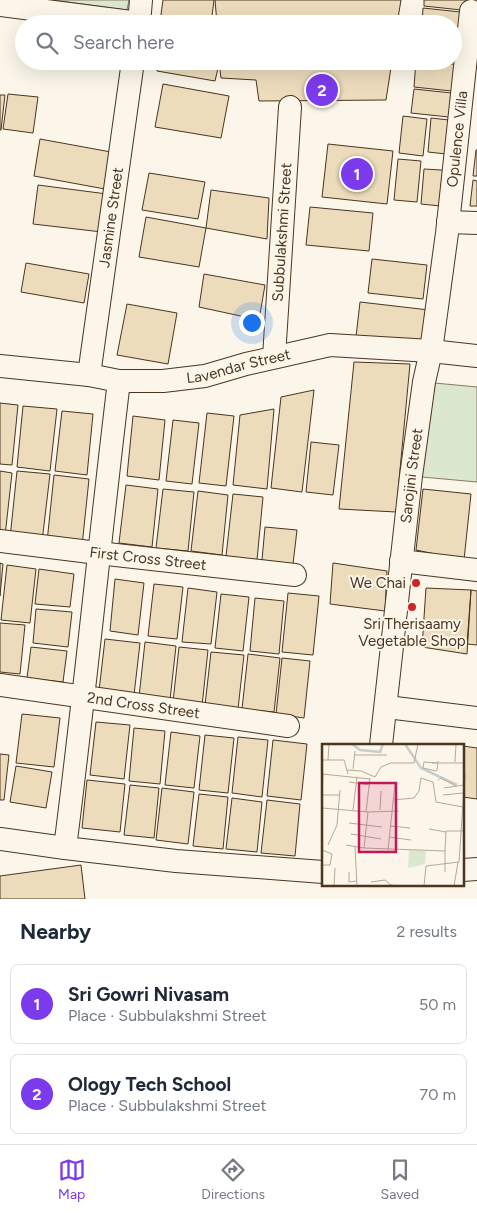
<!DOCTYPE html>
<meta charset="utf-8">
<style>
body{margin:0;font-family:Figtree,sans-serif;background:#f6f6f7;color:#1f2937}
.you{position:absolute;left:251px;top:322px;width:18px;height:18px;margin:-12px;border:4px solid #fff;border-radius:50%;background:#1a73e8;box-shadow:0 0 0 8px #1a73e833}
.badge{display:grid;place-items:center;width:32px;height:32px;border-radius:50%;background:#7c3aed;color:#fff;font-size:16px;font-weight:700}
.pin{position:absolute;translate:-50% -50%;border:2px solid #fff;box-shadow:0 1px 5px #0006}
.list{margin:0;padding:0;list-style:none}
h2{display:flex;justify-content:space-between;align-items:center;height:65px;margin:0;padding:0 20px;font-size:21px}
h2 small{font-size:16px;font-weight:400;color:#747a83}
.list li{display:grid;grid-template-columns:32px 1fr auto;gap:15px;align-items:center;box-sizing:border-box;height:80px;margin:0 10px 10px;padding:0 10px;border:1px solid #e0e1e3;border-radius:8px}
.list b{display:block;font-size:19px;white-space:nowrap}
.list p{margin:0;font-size:16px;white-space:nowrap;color:#747a83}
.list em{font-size:16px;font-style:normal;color:#747a83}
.icon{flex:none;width:28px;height:28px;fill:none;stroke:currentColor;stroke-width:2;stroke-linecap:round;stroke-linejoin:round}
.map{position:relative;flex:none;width:477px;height:899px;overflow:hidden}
.search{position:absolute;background:#fff;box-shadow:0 5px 20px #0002;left:15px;right:15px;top:15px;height:55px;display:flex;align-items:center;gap:12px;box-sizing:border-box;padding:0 18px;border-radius:28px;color:#747a83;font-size:19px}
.sheet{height:245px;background:#fff}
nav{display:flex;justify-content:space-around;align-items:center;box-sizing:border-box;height:70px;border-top:1px solid #e0e1e3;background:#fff;font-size:14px;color:#747a83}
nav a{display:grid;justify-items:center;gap:2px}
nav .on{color:#7c3aed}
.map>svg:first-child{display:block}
.green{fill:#dce7d0;stroke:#887966}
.building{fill:#ecdcbc;stroke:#4a3520}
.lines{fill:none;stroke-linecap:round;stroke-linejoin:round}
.minor-casing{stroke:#4a3520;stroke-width:24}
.minor{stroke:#fbf6e9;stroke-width:22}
.poi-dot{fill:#c62828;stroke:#fbf6e9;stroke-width:2}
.labels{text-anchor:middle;stroke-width:4;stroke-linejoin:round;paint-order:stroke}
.street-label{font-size:15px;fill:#4a3520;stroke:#fbf6e9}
.poi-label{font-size:15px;fill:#4a3520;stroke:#fbf6e9;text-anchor:end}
.inset-river{fill:none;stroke:#c9cecd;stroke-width:2.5}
.inset-road{fill:none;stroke:#b4a999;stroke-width:1}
.view{fill:#c2185b;fill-opacity:0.15;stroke:#c2185b;stroke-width:2.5}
.inset-edge{fill:none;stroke:#4a3520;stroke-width:2.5}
</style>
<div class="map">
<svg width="477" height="899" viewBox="0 0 477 899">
<rect width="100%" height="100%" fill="#fbf6e9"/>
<!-- green -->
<path class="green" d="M53,0H129L127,10Z
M424,382L477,387V482L411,476Z"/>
<!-- building -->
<path class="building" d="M163,0H214L211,24L160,22Z
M215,0H401L397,24H217Z
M424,0H472L471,11L424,6Z
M423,8L470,13L468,36L453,34V24H422Z
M453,38L466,39L463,63L450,61H453Z
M159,61H205L219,64L215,81L157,71Z
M219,61H392L386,100L259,101L256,80L221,78Z
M416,61L464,65L461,92L414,87Z
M163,84L229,96L221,138L155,127Z
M414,89L461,94L458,118L411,113Z
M8,94L38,97L33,133L3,129Z
M0,95H5L1,130H0Z
M403,116L427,119L423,156L399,153Z
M431,118L458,121L455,155L428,152Z
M40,139L111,152L105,189L34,176Z
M328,144L393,151L387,204L322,197Z
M476,150H477V176H473Z
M398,159L421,161L417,202L394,200Z
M424,169L441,170L452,173L450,207L421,204Z
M149,173L205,182L198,219L142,210Z
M473,180L477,181V206H470Z
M38,185L107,194L102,232L33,224Z
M211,190L269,198L267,239L206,228Z
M310,207L373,213L369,251L306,245Z
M146,217L206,228L199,267L139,257Z
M372,259L427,265L423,299L368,293Z
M26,263L89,274L84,303L21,292Z
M204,274L265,285L259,320L199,307Z
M360,302L429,310L424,345L356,337Z
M127,304L177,313L168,364L117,355Z
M354,362L410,364L396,512L339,509Z
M314,390L302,492L271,488L281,397Z
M0,403L18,405L12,465L0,464Z
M23,406L57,409L50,471L17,467Z
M274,409L267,489L233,485L240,415Z
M62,411L93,414L87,475L55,471Z
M207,413L234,416L226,486L199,483Z
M133,416L165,420L159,480L127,476Z
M173,420L199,423L192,484L166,481Z
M311,442L339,445L333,495L306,492Z
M0,471L12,473L5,536H0Z
M17,471L50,474L42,542L10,538Z
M54,475L89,479L82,546L47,542Z
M126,485L158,489L152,547L119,543Z
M163,489L194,492L188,551L156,548Z
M423,489L471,494L464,560L416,550Z
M198,491L228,495L222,555L191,551Z
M233,494L263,497L257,560L226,556Z
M265,527L297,530L293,564L262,560Z
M0,563L3,564L0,596Z
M333,563L387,571L385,611L330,604Z
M7,565L36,569L30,623L1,620Z
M39,569L74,574L70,607L35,604Z
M115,579L144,583L138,635L110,631Z
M154,584L183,587L177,639L148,636Z
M188,588L217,592L211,644L182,642Z
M426,588L471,590L467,654L422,647Z
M471,590L477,591V645L467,644Z
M288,593L319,596L313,655L282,652Z
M221,594L249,597L243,651L215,648Z
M255,598L284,601L279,654L250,651Z
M36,609L72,612L68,647L33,643Z
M0,623L25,625L20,674L0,672Z
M105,639L140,643L134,695L99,691Z
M145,642L176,646L170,700L139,697Z
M31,647L67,651L63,682L27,678Z
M179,647L208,650L202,706L173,702Z
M211,652L244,655L238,709L205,705Z
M248,654L280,658L274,712L242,709Z
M282,658L310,661L304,718L276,714Z
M22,714L60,718L54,767L16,763Z
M96,722L130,725L124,779L90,775Z
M134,728L165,731L160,784L129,781Z
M171,732L200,736L194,788L165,785Z
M205,735L234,738L228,793L199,790Z
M238,737L268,740L262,797L232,793Z
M273,740L307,744L301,800L267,796Z
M463,746L477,748V799L463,797Z
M0,754L9,755L4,800H0Z
M16,766L52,772L46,808L10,802Z
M87,780L125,784L120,832L82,828Z
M130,785L159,788L154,838L124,835Z
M162,788L194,792L188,844L156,840Z
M199,794L228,797L223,849L193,846Z
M232,798L262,802L257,852L226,849Z
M267,800L300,804L295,856L261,853Z
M81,865L85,899H0V876Z"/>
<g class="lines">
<!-- minor casing -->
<g class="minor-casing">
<g id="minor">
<path d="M0,5L139,23"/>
<path d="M139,24L141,0"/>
<path d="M448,222L477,223"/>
<path id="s1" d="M274,357L290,107"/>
<path id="s2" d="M0,366L89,375L119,381H163L205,376L246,364L330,345L431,351L477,356"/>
<path id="s3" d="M89,375L133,61"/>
<path d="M119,381C100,537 85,693 65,848L176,861L323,872"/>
<path id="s4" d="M0,541L98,553L295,575"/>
<path d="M401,561L477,570"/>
<path id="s5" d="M0,685L288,726"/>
<path d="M387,707L477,718"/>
<path id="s6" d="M381,745L411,476L424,382L431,351L447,233L471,11"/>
<path d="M0,839L65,848"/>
<path d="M463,870L477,869"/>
</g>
</g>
<!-- minor -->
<use href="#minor" class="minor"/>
</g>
<!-- markers -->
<g class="poi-dot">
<circle cx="416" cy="583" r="5"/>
<circle cx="412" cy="607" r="5"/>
</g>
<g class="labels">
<!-- street labels -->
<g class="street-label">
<text dy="5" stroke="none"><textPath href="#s6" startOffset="611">Opulence Villa</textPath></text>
<text dy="5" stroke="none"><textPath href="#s3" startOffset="159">Jasmine Street</textPath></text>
<text dy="5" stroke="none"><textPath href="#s1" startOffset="125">Subbulakshmi Street</textPath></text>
<text dy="5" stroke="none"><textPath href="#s2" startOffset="241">Lavendar Street</textPath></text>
<text dy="5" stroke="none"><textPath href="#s6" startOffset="271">Sarojini Street</textPath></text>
<text dy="5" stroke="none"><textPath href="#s4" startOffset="149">First Cross Street</textPath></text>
<text dy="5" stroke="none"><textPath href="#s5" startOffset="145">2nd Cross Street</textPath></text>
</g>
<!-- poi labels -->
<g class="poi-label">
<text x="406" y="588">We Chai</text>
<text x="412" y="629" text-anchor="middle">Sri Therisaamy<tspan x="412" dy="17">Vegetable Shop</tspan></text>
</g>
</g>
<!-- overview -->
<g transform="translate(322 744)">
<rect width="142" height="142" fill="#fbf6e9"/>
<path d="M87,106L104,107L103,120L86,124Z" fill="#dce7d0"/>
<path class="inset-river" d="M30,0L38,6L58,8L61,0M83,0L99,24L135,41"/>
<path class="inset-road" d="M33,11H65M0,16H22L26,30M6,16L7,0M133,18L134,0M110,19H143M115,19L102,18L101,24L114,27L115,26L116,17M31,25L33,7M25,26L39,27L53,33L59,23L69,19H92L96,0M0,30L48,35M1,30L0,51H18M116,36L119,34L134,42M27,38L48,41M122,44L142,41M121,51L141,49M71,56L92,54L97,47L99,34L111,38L114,58L141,63M0,64L46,68L77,67M31,66L35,33M58,66L59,47M44,68L48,34M46,68L42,104L123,107V128M27,79L60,83M68,82L88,84M107,85L124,88M29,90L59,95M67,93L89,96M6,101L15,81L18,46M24,101L42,104M33,103L35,142M0,106L10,110L8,121H0M66,106L73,40M123,107L124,87H143M27,128V138L35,137M49,138L63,136L69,141L80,142M12,142L13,124M102,142L104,122L137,118L143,30M132,142L136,118"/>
<path class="view" d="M37,39H74V108H37Z"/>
<rect width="142" height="142" class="inset-edge"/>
</g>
</svg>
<div class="you"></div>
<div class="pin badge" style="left:357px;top:174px">1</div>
<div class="pin badge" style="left:322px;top:90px">2</div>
<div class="search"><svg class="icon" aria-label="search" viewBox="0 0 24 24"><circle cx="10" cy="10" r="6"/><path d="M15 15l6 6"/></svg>Search here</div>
</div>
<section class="sheet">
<h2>Nearby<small>2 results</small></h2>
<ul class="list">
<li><span class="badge">1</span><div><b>Sri Gowri Nivasam</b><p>Place · Subbulakshmi Street</p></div><em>50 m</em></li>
<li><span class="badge">2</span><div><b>Ology Tech School</b><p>Place · Subbulakshmi Street</p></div><em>70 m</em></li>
</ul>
</section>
<nav>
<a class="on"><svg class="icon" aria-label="map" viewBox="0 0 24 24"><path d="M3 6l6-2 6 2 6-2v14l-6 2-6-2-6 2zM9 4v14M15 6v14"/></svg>Map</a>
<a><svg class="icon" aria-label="directions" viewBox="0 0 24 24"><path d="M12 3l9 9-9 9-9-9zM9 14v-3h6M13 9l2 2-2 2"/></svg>Directions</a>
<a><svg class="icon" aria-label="saved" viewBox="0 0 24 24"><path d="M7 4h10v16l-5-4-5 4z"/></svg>Saved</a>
</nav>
